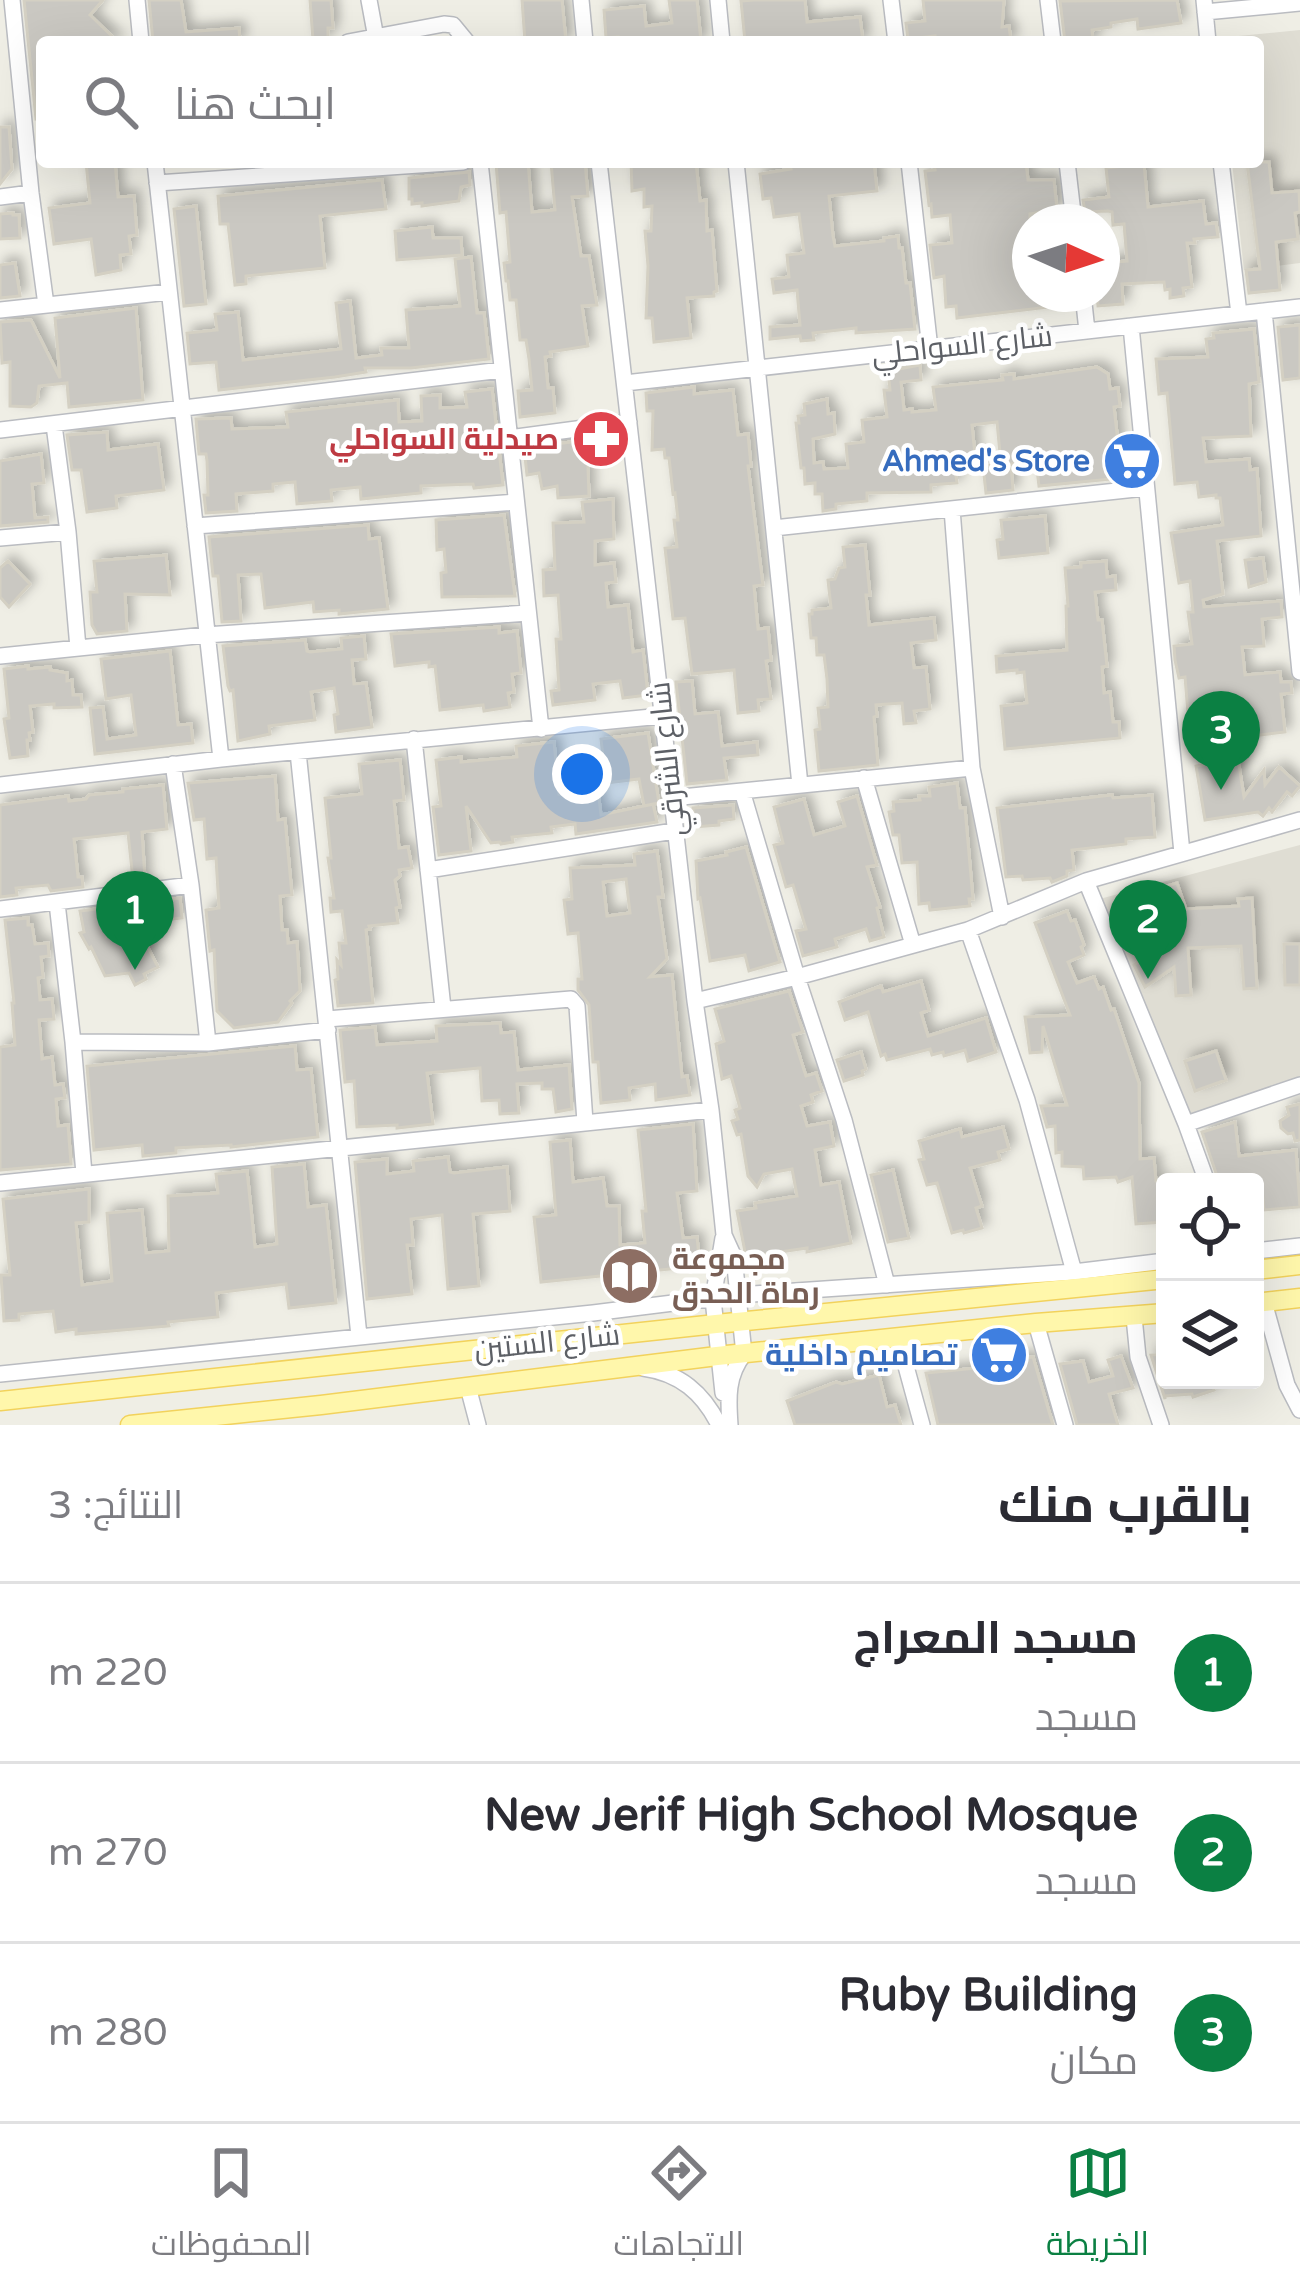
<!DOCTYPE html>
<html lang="ar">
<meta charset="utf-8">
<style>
body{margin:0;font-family:"Varela Round",Cairo,sans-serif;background:#f7f7f7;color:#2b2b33;direction:rtl}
.controls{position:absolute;right:36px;bottom:36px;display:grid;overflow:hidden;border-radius:12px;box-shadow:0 12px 48px #0002}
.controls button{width:108px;height:108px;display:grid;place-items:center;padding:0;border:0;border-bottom:3px solid #e1e1e2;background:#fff;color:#2b2b33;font:60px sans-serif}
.compass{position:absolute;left:1012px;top:204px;width:108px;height:108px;border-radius:50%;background:#fff;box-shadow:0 12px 48px #0002;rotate:93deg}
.you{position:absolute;left:582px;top:774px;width:42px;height:42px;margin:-30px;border:9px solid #fff;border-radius:50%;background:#1a73e8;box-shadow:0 0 0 18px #1a73e833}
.badge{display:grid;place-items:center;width:78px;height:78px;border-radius:50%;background:#0b8043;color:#fff;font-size:39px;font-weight:700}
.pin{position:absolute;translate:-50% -99px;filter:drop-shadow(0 3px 6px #0008)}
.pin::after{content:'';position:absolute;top:63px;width:42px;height:36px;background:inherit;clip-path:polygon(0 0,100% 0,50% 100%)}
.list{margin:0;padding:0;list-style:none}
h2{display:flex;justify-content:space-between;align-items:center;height:156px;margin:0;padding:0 48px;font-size:51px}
h2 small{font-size:39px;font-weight:400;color:#7c7c81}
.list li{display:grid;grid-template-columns:78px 1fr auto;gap:36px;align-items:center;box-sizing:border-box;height:180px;padding:0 48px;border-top:3px solid #e1e1e2}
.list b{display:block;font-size:45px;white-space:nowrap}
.list p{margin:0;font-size:39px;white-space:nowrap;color:#7c7c81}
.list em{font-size:39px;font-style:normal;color:#7c7c81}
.icon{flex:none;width:66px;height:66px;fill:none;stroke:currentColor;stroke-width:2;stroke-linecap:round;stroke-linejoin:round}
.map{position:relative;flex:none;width:1300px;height:1425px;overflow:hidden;direction:ltr}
.search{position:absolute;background:#fff;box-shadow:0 12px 48px #0002;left:36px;right:36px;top:36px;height:132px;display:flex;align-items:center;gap:30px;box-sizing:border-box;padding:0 42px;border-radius:12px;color:#7c7c81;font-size:45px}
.sheet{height:696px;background:#fff}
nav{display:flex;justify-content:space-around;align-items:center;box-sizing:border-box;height:168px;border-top:3px solid #e1e1e2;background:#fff;font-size:33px;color:#7c7c81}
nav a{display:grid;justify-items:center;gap:6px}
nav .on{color:#0b8043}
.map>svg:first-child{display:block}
.education{fill:#dfddd3}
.building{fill:#cac8c2;stroke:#d4d0c3;stroke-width:3;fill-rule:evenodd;filter:url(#shadow)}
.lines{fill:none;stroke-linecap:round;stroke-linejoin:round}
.minor-casing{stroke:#babcc1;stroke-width:18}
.major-casing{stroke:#f2d25c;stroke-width:21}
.minor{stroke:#fff;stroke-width:15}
.major{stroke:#fff7ab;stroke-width:18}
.labels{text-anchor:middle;stroke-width:9;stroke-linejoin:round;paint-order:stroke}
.street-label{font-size:30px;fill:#5d6066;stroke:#fff}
.health-label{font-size:30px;font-weight:bold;fill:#be3a42;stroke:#fff;text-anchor:end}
.shop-label{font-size:30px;font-weight:bold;fill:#366cbe;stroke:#fff;text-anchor:end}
.education-label{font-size:30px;font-weight:bold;fill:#785e54;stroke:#fff;text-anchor:start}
</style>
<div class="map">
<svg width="1300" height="1425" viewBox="0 0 1300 1425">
<defs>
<filter id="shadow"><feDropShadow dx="5.5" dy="-5.5" stdDeviation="6" flood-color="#0004"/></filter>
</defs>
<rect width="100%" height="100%" fill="#efeee5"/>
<!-- education -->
<path class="education" d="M1300,30V263L1244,270L1232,162H1258V42H1218V38Z
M1300,845V1079L1187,1120L1096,900Z"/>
<!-- building -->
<path class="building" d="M24,0H103L90,15L118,42H42V118L36,119Z
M149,0H181L186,32L239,28L240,42H153Z
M310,0H331L333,28H328V38L313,40Z
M522,0H562L566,42H525Z
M669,0H697L701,42H618V37L606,38L604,10L644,6L646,26L672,23Z
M754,0H805L807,22L860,17L863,42H745L741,1Z
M923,0H1004L1002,27L1009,26L1011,42H935V36L908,39L906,23L925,21Z
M1177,0L1181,23L1138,29L1137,19L1111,23V27L1092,30L1093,42H1065L1060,1Z
M0,127H9L12,169L0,184Z
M86,162H115L118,197L134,196L137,235L129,236L131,254L120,255L121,270L96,275L91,239L54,244L49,208L90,203Z
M528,162L532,212L555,210L551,162H585L588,196L572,197L581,256H589L597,305L582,306L588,346L550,352L551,356L545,357L548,388H553L555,413L520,417L518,391L532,390L529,359L526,340H520L516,300H510L508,281H506L504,263L510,262L506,212L500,213L496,163Z
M631,162H696L700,201L706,200L707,231L712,230L717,291L714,292V296L687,298L691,338L654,342L652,318H646L648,266L645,231H651L652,206L644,207V189L632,191Z
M790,162H874L877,191L829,196L833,236L835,246L884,241V238L898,236L899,248H902L906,283H910L915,329L856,333V328L813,333L814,340L801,341L800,336L770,339V327L800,325L797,290L774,293L772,279L789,277L787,255L804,253L799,214L774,217L771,198L763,199L760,174L791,169Z
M934,162H1026L1028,180H1054L1057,209L1030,214V294H1055L1057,306L957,318L956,306L946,307L944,276L934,278L930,245L952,243L950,215L932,217L931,204L929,205L925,171L935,170Z
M1247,162H1269L1272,193L1299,191L1300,212L1295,213L1298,239L1276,242L1280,290L1249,293L1246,270L1260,269Z
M1144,164L1148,207L1203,201L1206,224L1216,223L1218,237L1194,239L1195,243H1187L1192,287L1183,288L1184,296L1170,298V289L1165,290L1164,282L1122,284L1123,304L1098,306L1097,294H1102V263L1127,261L1124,224L1113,225L1112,212L1108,211L1085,212L1083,200L1109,197L1106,168Z
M469,172L470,185L461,187L459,201L422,206V203L412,204V199H409V178Z
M382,180L386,209L320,216L325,268L246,276V284L235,285L228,224H220L218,196Z
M196,206L206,304L184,306L174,209Z
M13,213V215H19L20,238L0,239V214Z
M432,227L433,238H461L462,255L397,260L395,231Z
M471,257L477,313H484L489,359L411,368H365L366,372L335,377L219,390L216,362L190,364L187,333L217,330L215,314L238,312L243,360L341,349L336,303L350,301L356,358L382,355L381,348H409L406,310L460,306L455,259Z
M15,263L20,296L0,298V265Z
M136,308L143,400L69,407L67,383L39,386L37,403L31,407L10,406V362L2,363L0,322L31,320L60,378L55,318Z
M1300,325V378L1283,380L1278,327Z
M1254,329L1259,382L1249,384L1251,436L1203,438L1206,462L1249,459L1250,470L1257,469L1261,536L1217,541L1223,594L1203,600L1204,607L1281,601L1282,617L1262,619L1264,646L1242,647L1245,675L1280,672L1281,682H1291L1292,693L1281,694L1285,732L1201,742L1199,724L1189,726L1185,677L1179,678L1175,660L1174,646L1192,644L1188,612H1193L1190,581L1179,583L1171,533L1223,525L1220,498H1216V495L1199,497L1197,482L1175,484L1167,393L1159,394L1156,359L1208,357L1206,339L1214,338L1213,333Z
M920,365L921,380L901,382L904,410L912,409V412L936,410L933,387L1003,380L1002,375L1014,374V379L1097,367L1108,374L1110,389L1118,388L1120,406L1114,407L1122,478L1039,486L1036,462L1011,464L1013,490L986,493L983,466L1001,464L997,422L972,425L976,465L955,467L957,483L931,485V492L867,493V501L836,504V509L823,511L822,494H815V483L805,484L804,468H801L796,423H799L798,416L805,415L804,404L827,399L828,414L834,413L835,434L813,439L814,463L823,462L824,469L848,468L846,444L864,442L862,420L887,417L884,390H890L888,371Z
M694,387V394L733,390L738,435L748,434L751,466H748L763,585L754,586L758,629L768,628L771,660L766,661L771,699L758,700L759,711L738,713L734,670L692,674L685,618L673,619L665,548L677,547L674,520H678L675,493L673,494L669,458H665L664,449L652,450L653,411H647L646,393Z
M492,389L503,485L474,488L473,484L421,486V493L361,499L360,487L331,490L332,501L297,504L295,482L273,484V491L236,494L237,511L206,513L204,495H208L207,461L206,454H199L196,419L231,418L232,429L288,427L286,412L398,400L399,422L422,421L421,396L440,395V408L467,407L465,392Z
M107,432L108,450L158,444L164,490L116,496L117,508L87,512L81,470H72L67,435Z
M587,440L589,496L558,498L557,486L542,489L539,473L527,475L524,448Z
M41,454L44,483L32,484L35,518L48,517V522L0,526V461Z
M613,499L614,539L595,541V565L614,563L616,582L606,583L608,607L628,605L633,652L643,650L648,695L623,698L620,681L593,684L595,700L553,705L551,691L559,690L556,639H561L558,595L544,596L543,570L555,569L553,523L584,522L582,502Z
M504,515L515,596L442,597L441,573L446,572L444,549L437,550L436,520Z
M1045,516L1048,553L999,558L997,540L1003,539L1001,520Z
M368,525L369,539L379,538L388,609L339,614V610L314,612L313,602L265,608L261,574L238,575L241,621L222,622L218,576H213L209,537Z
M865,545L870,595H866L869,625L934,618L936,640L911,643L914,668L926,667L930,709L914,711L916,723L904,724L902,703L876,705L877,716L874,717L878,765L819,771L815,730L820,729L818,708L828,707L827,679L824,655H817L816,638H811L809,614H812V610L831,608L828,580L835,579L839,568L845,567L843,547Z
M166,555L170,595L125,594L127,631L97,634L92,625L90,592H97L94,561Z
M1263,558L1266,582L1249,587L1245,560Z
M8,561L30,584L9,607L0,597V568Z
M1106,561L1107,577L1115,576L1116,590L1095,592L1098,620H1102L1107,666L1102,667L1104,693L1110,692L1113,722H1119L1120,738L1005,749L1001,706L1027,703L1024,672L1017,673V670L997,672L996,656L1067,650L1066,606H1068L1065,568L1081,567V563Z
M499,627V633L517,631L521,673L512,674L514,692L508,693L510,707L484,711L483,705L440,710L435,666L429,667V662L395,666L391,634Z
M364,636L366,659L352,660L354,684L366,683L372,727L336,732L334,715L338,714L334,688L311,692L315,720L269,726L270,734L238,741L233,690L230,691L228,686L223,646L305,640L307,651L310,652L342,649L341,638Z
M170,651L178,725L191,724L193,743L95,754L90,708L103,707L107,739L136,735L131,695L106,699L101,659Z
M28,666V669L50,667V670L67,673V681L72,680L73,695H81L82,707L54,708V704L30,706L33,732L29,733L30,740H27L28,756L10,758L4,719L9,718L4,669Z
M692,681L695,714L718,712L722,746L757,742L758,755L724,758L727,780L687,784L676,682Z
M648,733L659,803L644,806L639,779L606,783L601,739Z
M554,742L559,794L598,790L601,815L653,804L657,822L576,834L575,824L551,827L552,833L512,837L513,842L501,844L500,842L491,843L466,806L471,851L439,855L433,807L441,806L436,760L461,757V762L517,757L516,746Z
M1238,759L1244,797L1264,770L1265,785L1279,767L1300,786L1292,796L1287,792L1272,812L1269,808L1263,816L1258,812L1205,820L1196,766Z
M400,760L404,800L394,801L399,848L408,847L412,868L399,870L400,876L395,880L400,907L396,908L398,923L369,926L370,929L366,930L373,1003L338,1006L335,980L338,979L337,960L341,965L339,943H346L342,911L331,912L330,898H334L328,858H331L325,798L362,794L359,764Z
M275,776L278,820L285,819L292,895L280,896L282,930H287L288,943L297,942L300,991L290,1001L292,1003L278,1022L234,1028L217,1011L214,950L210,951L206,910L219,908L216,858L207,859L204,819L194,820L188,783Z
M957,783L960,808H965L973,899H969L970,906L930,910L929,903L919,904L917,862L902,863L899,835H893L889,812L894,811L893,802L920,800L919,796H930L929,787Z
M163,785L167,829L142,832L145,879L133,880L128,833L74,839L78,877H82L83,887L51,891L48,885L16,888L17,895L0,897V805L68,796L69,801L86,799L89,795L123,792V789Z
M1112,795L1113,798L1152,795L1155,837L1126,839V844L1072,850L1074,870L1067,871V876L1052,882L1050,878L1023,880L1022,876L1006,877L997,808Z
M857,796L877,865L867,867L880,907L877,908L884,937L870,941L866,929L835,939L837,947L803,956L796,931L806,929L793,885L786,887L774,845L783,843L774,807L804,799L814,835L845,826L838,802Z
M733,805L734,819L719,821V825L694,827L693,808Z
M746,847L780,962L749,971L745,955L710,961L700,898L698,899L696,861L727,855L726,852Z
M657,851L663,897H658L667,959L650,977L672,975L682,1077L687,1076L690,1095L656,1100L655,1084L629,1088L630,1100L601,1103L598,1062H593L589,1005L578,990V979H582L578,933L568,934L564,900L572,899L570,868L635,865L634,854ZM626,879L630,913L607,916L603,882Z
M1177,883L1186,909L1239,906L1238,899L1252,898L1257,988L1244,989L1241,946L1188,948L1191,995L1176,996L1174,967L1145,987L1134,965L1147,956L1143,906L1157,904L1153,890Z
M180,898L182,918L155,921L152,902Z
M105,908L107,936L120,927L122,932L136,924L158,967L144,974L146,979L135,985L129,973L105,976L91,947L89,949L80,933L84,932L80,911Z
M1067,911L1071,921L1075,920L1084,945L1081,947L1084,955L1068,962L1077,983L1094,977L1099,989L1103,987L1111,1010L1114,1009L1139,1083L1140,1159L1154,1158L1156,1181H1165V1222L1136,1224L1132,1177L1118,1182L1116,1177L1084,1179L1083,1167L1062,1166V1152L1056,1153L1055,1126L1047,1127L1041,1106L1067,1105L1043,1026L1042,1052L1030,1053L1025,1017L1070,1015L1035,923Z
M28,918V925H32L35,944L48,943L49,956L41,957L43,977L38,978L40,1000L52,999L54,1019L39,1020L42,1059L52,1057L55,1085L63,1084L65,1098L56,1099L58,1126L68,1125L71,1164L0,1170V1047L15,1045L12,1003H14L5,920Z
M1284,944H1300V985H1285Z
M921,981L929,1010L921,1013L928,1036L986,1018L996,1052L968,1061L965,1050L944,1056L943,1052L932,1055L930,1049L887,1060L885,1054L881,1056L868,1012L845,1020L839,1002L881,986L883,992Z
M789,991L803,1032L793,1035L804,1070L806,1076L816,1073L822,1091L811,1095L813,1102L801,1106L807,1126L830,1122L834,1146L815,1150L821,1185L839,1182L851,1243L807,1252V1248L746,1257L737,1211L756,1208L755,1203L797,1196L792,1169L764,1174L757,1187L748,1176L741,1134L737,1135L732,1121L738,1119L735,1110L740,1108L731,1076L722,1079L716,1044L724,1041L715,1009Z
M500,1023L501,1033L514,1032L518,1070L569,1065L572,1109L556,1112L553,1089H542V1083L517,1084L519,1113L500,1114L499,1100L482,1101L480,1068L427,1073L433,1124L397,1128V1125L357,1127L354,1081L345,1082L340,1030L375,1027L377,1045L437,1041L436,1026Z
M295,1046L297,1070L311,1069L318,1137L231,1147V1145L176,1148V1153L143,1156L142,1145L94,1150L87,1066Z
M1216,1051L1226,1080L1195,1091L1185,1061Z
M861,1052L866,1069L862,1071L863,1075L844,1081L837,1060Z
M1300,1104V1140L1295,1141L1293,1133L1288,1134L1281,1128L1280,1121L1289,1115L1287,1107Z
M1235,1122L1239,1156L1296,1150L1300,1207L1264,1210L1261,1182H1219L1202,1132Z
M693,1124L697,1191L677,1193L683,1238L697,1237L700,1266L541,1282L534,1217L556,1215L550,1142L570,1140L573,1182L603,1178L607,1206H619L620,1245L645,1243L642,1211H646L638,1130Z
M1003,1127L1009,1149L998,1152L1000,1160L970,1168L982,1206L976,1208L982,1228L964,1233L963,1230L952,1233L937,1183L927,1185L919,1160L924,1159L919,1141L960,1129L962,1137Z
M448,1157L450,1172L454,1173L507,1167L510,1211L473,1214L479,1286L448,1289L442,1215L411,1219L413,1245H407L412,1294L367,1299L355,1162L387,1159V1174L414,1171L413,1161Z
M304,1164L308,1207L326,1205L336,1303L289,1308L286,1284L216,1293L218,1317L168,1322L169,1326L76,1334V1329L56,1332L53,1311L19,1314V1320L4,1321L1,1275H10L3,1199L89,1189V1222L76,1223L82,1285L112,1281L107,1213L142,1210L146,1253L169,1251L168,1196L218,1193L216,1174L247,1171L255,1247L277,1244L272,1167Z
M893,1170L909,1238L888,1242L871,1175Z
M1165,1354V1380H1210L1214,1390L1193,1397L1192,1394L1165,1396V1399L1151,1355Z
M1121,1356L1133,1388L1109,1394L1118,1425H1077L1060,1364L1083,1361L1089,1382L1113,1376L1108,1360Z
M1033,1357L1053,1425H938L926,1373L987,1367L986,1363Z
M879,1375L887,1407L895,1405L901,1425H795L787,1401L836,1382L842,1384Z"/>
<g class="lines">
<!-- minor casing -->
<g class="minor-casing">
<path id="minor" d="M12,0L31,193L46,305
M137,0L141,42
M369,0L376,38
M581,0L585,42
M718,0L722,42
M891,0L896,42
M1048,0L1053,42
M1204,0L1208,42
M1205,12L1300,3
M348,42L444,24L453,25L467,42
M155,162L221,759
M480,162L541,729
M599,162L695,1001L711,1110L724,1235L734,1257L744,1354C727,1375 728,1398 730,1425
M736,162L800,785
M909,162L930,349
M1067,162L1074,222
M1221,162L1239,314
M157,183L463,162
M0,197L31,193
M1083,294L1087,331
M0,310L169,292
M1264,311L1300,672
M1131,326L1182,853
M625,383L1300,307
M54,425L68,532L78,648
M0,430L502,370
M509,438L629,422
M952,509L972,768L1002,917
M195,526L516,502
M774,528L1145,488
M0,538L68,532
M0,656L206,635L528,613
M414,739L443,1008
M298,752L359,1336
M173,764L191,885L208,1043
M864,778L913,945
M0,785L221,759L662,716
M742,791L797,977L844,1120L887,1285
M672,798L972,768
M428,870L674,831
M1086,881L1186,1124L1207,1182
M57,903L73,1042L84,1174
M0,909L191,885
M968,930L1027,1100L1074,1272
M695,1001L797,977L968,930L1086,881L1300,820
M327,1019L571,999L577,1006L585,1122
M73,1042L208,1043L328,1030
M1186,1124L1300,1085
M0,1183L711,1110
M1255,1251L1300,1246
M1264,1302L1287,1385L1300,1410
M1134,1317L1138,1357L1161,1425
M1036,1323L1065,1425
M898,1337L922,1425
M643,1368C680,1373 703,1393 719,1425
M0,1374L593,1313L737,1295L1074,1272L1165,1261
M468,1387L478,1425
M723,1393L713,1299L723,1238"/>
</g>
<!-- major casing -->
<g class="major-casing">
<path id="major" d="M1255,1270L1300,1265
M1255,1303L1300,1298
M0,1401L716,1324L1165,1279
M130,1425L321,1405L717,1356L1036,1323L1165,1313"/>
</g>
<!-- minor -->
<use href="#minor" class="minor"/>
<!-- major -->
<use href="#major" class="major"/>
</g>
<!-- icons -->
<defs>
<g id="pharmacy-disc" transform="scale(3)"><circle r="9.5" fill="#e0444e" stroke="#fff"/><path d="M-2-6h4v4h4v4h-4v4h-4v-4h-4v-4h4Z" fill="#fff"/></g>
<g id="supermarket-disc" transform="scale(3)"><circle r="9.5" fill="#3f7fe0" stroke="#fff"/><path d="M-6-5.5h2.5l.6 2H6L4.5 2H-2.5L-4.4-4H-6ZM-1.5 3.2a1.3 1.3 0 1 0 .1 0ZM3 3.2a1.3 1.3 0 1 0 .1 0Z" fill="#fff"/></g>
<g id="library-disc" transform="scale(3)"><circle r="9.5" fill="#8d6e63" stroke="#fff"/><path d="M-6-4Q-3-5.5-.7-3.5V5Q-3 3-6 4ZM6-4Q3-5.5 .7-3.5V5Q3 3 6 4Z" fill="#fff"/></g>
</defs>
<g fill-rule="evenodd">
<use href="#pharmacy-disc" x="601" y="439"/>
<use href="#supermarket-disc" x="1132" y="461"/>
<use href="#library-disc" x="630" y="1276"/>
<use href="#supermarket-disc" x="999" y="1355"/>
</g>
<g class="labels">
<!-- street labels -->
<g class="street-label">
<text transform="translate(962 345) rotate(-6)" y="10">شارع السواحلي</text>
<text transform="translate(667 759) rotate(-96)" y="10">شارع الشرقي</text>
<text transform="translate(547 1342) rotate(-6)" y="10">شارع الستين</text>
</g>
<!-- health labels -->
<g class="health-label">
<text x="559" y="449">صيدلية السواحلي</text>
</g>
<!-- shop labels -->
<g class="shop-label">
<text x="1090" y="471">Ahmed's Store</text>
<text x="957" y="1365">تصاميم داخلية</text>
</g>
<!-- education labels -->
<g class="education-label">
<text x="672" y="1269">مجموعة<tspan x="672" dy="34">رماة الحدق</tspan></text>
</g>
</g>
</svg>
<div class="controls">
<button><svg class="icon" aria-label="locate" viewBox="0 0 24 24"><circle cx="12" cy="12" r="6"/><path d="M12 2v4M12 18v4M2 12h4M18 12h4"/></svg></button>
<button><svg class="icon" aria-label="layers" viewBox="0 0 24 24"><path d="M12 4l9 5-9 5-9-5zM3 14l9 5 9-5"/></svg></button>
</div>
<svg class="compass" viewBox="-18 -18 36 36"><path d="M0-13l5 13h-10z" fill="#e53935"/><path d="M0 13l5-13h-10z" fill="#7c7c81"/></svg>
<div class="you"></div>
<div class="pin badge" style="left:135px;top:970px">1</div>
<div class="pin badge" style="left:1148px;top:979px">2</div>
<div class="pin badge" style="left:1221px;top:790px">3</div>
<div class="search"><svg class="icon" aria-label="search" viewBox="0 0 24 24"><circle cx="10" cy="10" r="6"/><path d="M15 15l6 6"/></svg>ابحث هنا</div>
</div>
<section class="sheet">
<h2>بالقرب منك<small>النتائج: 3</small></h2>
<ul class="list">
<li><span class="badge">1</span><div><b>مسجد المعراج</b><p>مسجد</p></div><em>220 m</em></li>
<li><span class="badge">2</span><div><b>New Jerif High School Mosque</b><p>مسجد</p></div><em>270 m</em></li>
<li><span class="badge">3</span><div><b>Ruby Building</b><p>مكان</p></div><em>280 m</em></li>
</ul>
</section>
<nav>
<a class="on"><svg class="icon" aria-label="map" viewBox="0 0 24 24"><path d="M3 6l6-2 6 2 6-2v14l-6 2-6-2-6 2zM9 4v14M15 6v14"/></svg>الخريطة</a>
<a><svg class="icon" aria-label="directions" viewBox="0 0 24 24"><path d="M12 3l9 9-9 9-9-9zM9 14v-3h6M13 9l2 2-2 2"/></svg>الاتجاهات</a>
<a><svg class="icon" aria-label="saved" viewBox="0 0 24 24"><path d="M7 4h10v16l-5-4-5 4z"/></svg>المحفوظات</a>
</nav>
